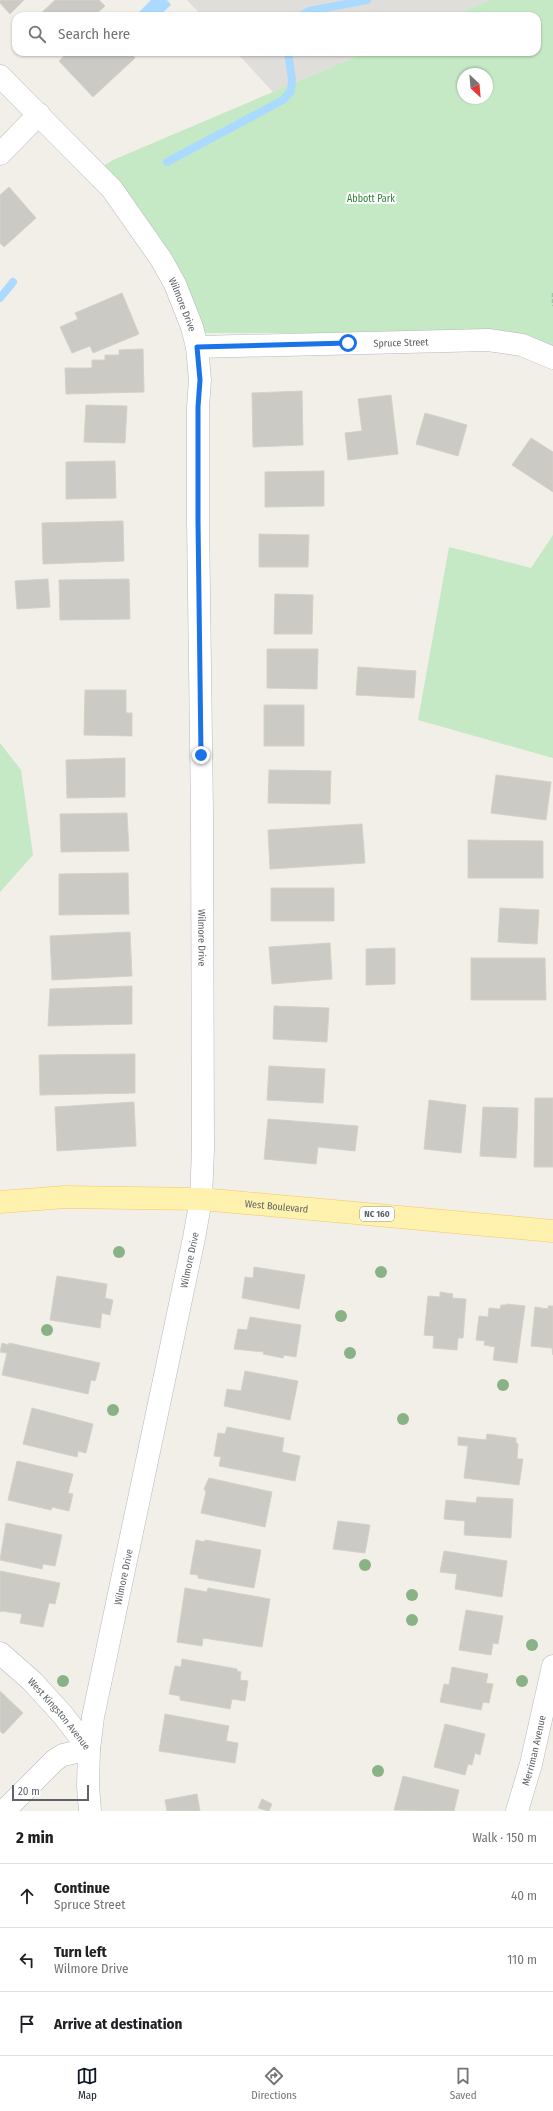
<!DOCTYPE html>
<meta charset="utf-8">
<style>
body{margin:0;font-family:"Fira Sans Condensed",sans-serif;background:#f6f6f6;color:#202124}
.compass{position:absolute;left:457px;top:68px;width:36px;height:36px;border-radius:50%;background:#fff;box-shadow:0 1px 3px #0004;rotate:154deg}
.scale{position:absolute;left:12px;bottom:10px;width:77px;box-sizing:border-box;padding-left:4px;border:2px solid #5f6368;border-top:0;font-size:11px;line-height:14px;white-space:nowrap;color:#5f6368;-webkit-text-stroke:3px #fff;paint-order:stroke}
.stop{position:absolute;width:12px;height:12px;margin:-9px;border:3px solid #1a73e8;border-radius:50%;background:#fff}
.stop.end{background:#1a73e8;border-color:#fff;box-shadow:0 1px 4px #0008}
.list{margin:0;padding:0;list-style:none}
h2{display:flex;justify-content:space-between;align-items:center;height:52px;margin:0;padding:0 16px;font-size:17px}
h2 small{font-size:13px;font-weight:400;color:#757577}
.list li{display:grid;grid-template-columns:26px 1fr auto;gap:12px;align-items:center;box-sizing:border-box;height:64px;padding:0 16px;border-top:1px solid #e0e0e0}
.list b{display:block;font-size:15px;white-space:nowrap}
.list p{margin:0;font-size:13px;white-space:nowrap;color:#757577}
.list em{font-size:13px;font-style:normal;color:#757577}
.icon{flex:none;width:22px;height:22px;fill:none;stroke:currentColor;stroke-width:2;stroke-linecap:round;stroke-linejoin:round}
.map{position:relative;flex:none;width:553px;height:1811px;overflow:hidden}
.search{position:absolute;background:#fff;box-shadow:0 1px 3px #0004;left:12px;right:12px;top:12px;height:44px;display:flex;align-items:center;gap:10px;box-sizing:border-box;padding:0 14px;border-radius:12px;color:#757577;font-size:15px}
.sheet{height:244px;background:#fff}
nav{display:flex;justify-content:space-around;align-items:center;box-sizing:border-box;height:56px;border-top:1px solid #e0e0e0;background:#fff;font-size:11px;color:#757577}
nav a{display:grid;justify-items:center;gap:2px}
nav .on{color:#111827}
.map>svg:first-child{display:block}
.industrial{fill:#e0deda}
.green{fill:#c5e8c5;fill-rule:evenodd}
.water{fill:#aadaff}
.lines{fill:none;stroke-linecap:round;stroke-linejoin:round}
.stream{stroke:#aadaff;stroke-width:8}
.building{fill:#cccac5;stroke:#d6d1c6}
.minor-casing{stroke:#b5b8bc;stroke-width:23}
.major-casing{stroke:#f2c960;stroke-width:23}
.path{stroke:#9cc7a9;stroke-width:2.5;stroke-dasharray:4 2;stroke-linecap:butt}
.minor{stroke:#fff;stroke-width:22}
.major{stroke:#fff2af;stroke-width:22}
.tree{fill:#89b387}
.route{stroke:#1a73e8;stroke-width:5}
.labels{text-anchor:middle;stroke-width:4;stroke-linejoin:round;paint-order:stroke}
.shield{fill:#fff;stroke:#8f9295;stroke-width:1}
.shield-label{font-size:9px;font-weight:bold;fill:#5f6368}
.park-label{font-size:10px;fill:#348238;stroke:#fff}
.street-label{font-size:10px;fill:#5f6368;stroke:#fff}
</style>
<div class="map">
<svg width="553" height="1811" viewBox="0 0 553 1811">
<rect width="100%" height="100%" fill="#f1efe8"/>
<!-- industrial -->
<path class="industrial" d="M187,0H490L452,16H202Z
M236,52H367L273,92Z"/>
<!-- green -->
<path class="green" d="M490,0H553V349L493,333H202L102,167L113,160L367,52H537V16H452ZM463,74H487V98H463Z
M553,535V758L418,720L449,547L531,568Z
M0,743L21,770L33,855L0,892Z"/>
<!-- water -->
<path class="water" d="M151,0H167L171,5L159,16H135Z"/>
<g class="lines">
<!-- stream -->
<path class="stream" d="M300,16L309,11L367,0
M167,162L283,100L291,91L292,80L288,52
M0,298L13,282"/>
</g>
<!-- building -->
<path class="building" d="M0,0H24L10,14L0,3Z
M55,0H99L105,6L94,16H38Z
M68,52H130L135,58L93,97L59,61Z
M9,187L36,218L4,247L0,243V195Z
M122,293L139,334L93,353L90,346L72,353L60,327L78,319L75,313Z
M143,349L144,392L66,394L65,368H92V360H105V355H119V350Z
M302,391L303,445L253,447L252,393Z
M391,395L398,454L348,460L345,433L362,431L358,399Z
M86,405L127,406L125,443L84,442Z
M425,413L467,425L458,456L416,444Z
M531,438L553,452V492L512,465Z
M115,461L116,498L66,499V462Z
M324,471V506L265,507V472Z
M123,521L124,561L43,564L42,523Z
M259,534L309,535L308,567H259Z
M48,579L50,607L17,609L15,581Z
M129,579L130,619L60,620L59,580Z
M275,594L313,595L312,634H274Z
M267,649H318L317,689L267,688Z
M358,667L416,671L414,698L356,695Z
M85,690H126V713H132V736L84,735Z
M264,705H304V746H264Z
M125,758V797L67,798L66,760Z
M269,770L331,771L330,804L268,803Z
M496,775L551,782L546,820L491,813Z
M127,813L129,851L61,852L60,814Z
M362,824L365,863L270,869L268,830Z
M468,840L543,841V878H468Z
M128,873L129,914L59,915V874Z
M271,888H334V921H271Z
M500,908L539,910L537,944L498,942Z
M130,932L132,976L52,980L50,936Z
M330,943L332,979L272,984L269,947Z
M395,948V984L366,985V949Z
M471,958H545L546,1000H471Z
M132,986V1024L48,1026L50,989Z
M274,1006L329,1008L327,1042L273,1039Z
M135,1054V1093L40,1095L39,1055Z
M269,1066L325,1069L323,1103L267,1100Z
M535,1098H553V1167H534Z
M429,1100L466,1105L461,1153L424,1149Z
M134,1102L136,1146L57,1151L55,1107Z
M483,1107L518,1108L516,1158L480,1156Z
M268,1119L358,1126L355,1151L318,1147L316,1164L264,1159Z
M254,1267L305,1275L299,1309L242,1298L245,1277L253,1278Z
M57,1276L107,1284L105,1298L113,1300L110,1315L102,1313L100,1328L50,1320Z
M440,1292L453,1294L452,1298L466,1299L463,1338H458L457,1350L433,1348L434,1336L424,1335L428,1296L440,1297Z
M507,1304L525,1306L517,1363L493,1360L495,1347L484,1345L485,1341L476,1340L479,1316L488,1317L489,1308L500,1309L501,1305H506Z
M548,1306H553V1355L552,1348L531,1346L535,1307L548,1309Z
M250,1317L301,1325L296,1357L284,1355L283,1358L263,1354L264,1352L234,1349L238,1329L247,1330Z
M2,1343L8,1345L9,1343L100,1363L95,1381L91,1380L88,1394L2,1375L7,1353L0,1352Z
M245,1371L298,1381L290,1420L224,1406L227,1389L241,1391Z
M32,1408L93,1424L86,1453L78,1451L77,1457L23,1444Z
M227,1427L284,1438L282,1452L300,1456L295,1481L219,1466L221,1457L214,1456L218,1433L225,1434Z
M487,1434L516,1438V1443L518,1444L517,1459H523L519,1485L464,1478L468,1446L458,1445V1437L486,1440Z
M17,1461L73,1474L68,1493L73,1494L69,1511L52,1507L51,1510L8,1500Z
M209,1478L272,1492L265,1527L201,1513L206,1492L204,1489Z
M477,1497L513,1499L511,1538L464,1535L465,1521L444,1519L446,1500L476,1503Z
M338,1521L370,1525L365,1553L333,1549Z
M6,1523L62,1535L55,1566L43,1564L42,1569L0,1560Z
M196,1540L204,1542L205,1540L261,1550L254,1588L198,1578V1575L190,1574Z
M444,1551L507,1561L502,1597L455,1589L457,1574L440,1572Z
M0,1571L60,1583L55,1604L49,1603L43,1627L20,1623L22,1614L2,1611L0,1612Z
M185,1588L207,1592L208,1588L270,1599L262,1647L203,1638L202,1646L177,1642Z
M466,1610L503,1616L498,1644L493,1643L491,1655L459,1650Z
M182,1659L237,1669V1671L241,1672L240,1680L248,1681L245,1701L232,1699L230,1709L180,1700V1696L169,1694L175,1666L181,1667Z
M452,1667L488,1674L486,1683L493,1684L489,1703L483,1702L481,1710L440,1702L444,1684L449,1685Z
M0,1691L23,1713L3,1734L0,1731Z
M165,1714L229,1726L226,1741L238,1743L235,1763L159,1751Z
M445,1724L485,1734L480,1755L475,1753L472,1765L468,1764L465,1775L434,1767Z
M403,1776L459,1790L454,1811L394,1810Z
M197,1794L200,1811H167L165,1800Z
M262,1799L272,1804L269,1811L258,1808Z"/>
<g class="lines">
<!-- minor casing -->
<g class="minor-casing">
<g id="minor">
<path id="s1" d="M0,76L112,189L161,259L175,284L192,327L197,347L200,380L198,407V521L202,813L203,1149L201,1199L194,1238L93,1717L89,1749L63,1755L55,1760L4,1811"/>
<path d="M0,154L39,114"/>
<path id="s2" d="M197,347L488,340L522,345L553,358"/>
<path id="s3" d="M0,1653L32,1681L62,1714L89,1749L88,1786L90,1811"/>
<path id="s4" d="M517,1811L531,1764L553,1666"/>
</g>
</g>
<!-- major casing -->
<g class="major-casing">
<g id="major">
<path id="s5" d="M0,1202L65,1197L201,1199L553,1231"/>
</g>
</g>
<!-- path -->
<path class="path" d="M553,293V306"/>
<!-- minor -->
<use href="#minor" class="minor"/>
<!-- major -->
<use href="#major" class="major"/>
</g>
<!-- trees -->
<g class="tree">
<circle cx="119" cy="1252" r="6"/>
<circle cx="381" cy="1272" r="6"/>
<circle cx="341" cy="1316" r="6"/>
<circle cx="47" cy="1330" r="6"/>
<circle cx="350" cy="1353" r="6"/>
<circle cx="503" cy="1385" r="6"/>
<circle cx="113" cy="1410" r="6"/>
<circle cx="403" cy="1419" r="6"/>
<circle cx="365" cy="1565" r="6"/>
<circle cx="412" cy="1595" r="6"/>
<circle cx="412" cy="1620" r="6"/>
<circle cx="532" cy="1645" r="6"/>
<circle cx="63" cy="1681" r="6"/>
<circle cx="522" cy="1681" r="6"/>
<circle cx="378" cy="1771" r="6"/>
</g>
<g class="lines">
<!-- route -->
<path class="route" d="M201,755L198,521V407L200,380L197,347L348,343"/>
</g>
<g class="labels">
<!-- shield labels -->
<rect class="shield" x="360" y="1207" width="34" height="14" rx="3"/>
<g class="shield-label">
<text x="377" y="1217">NC 160</text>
</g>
<!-- park labels -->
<g class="park-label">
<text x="371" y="202">Abbott Park</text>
</g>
<!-- street labels -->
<g class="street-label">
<text dy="4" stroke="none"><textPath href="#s1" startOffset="295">Wilmore Drive</textPath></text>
<text dy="4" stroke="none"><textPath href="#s2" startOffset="204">Spruce Street</textPath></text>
<text dy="4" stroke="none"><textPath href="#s1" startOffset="931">Wilmore Drive</textPath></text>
<text dy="4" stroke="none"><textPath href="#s5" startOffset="277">West Boulevard</textPath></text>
<text transform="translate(189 1260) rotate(-78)" y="4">Wilmore Drive</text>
<text transform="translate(123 1577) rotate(-78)" y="4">Wilmore Drive</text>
<text dy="4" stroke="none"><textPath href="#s3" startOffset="85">West Kingston Avenue</textPath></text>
<text dy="4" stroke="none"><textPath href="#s4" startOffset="63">Merriman Avenue</textPath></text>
</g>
</g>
</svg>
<svg class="compass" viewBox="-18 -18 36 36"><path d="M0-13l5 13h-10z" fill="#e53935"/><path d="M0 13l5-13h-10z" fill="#757577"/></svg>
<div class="scale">20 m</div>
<div class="stop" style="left:348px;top:343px"></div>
<div class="stop end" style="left:201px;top:755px"></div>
<div class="search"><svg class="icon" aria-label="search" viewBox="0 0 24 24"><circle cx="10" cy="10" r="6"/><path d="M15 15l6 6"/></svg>Search here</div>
</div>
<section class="sheet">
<h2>2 min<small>Walk · 150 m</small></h2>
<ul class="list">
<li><svg class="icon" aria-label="ahead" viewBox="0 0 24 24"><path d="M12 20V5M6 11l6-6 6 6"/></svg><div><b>Continue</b><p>Spruce Street</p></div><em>40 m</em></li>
<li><svg class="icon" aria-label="left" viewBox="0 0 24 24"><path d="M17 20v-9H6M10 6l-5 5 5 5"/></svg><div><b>Turn left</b><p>Wilmore Drive</p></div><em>110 m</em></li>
<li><svg class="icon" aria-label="arrive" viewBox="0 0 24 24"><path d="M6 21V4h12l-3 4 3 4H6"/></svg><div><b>Arrive at destination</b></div></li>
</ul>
</section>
<nav>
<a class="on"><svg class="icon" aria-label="map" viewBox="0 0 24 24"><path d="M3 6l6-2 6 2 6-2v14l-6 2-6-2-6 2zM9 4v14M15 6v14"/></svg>Map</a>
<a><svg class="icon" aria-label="directions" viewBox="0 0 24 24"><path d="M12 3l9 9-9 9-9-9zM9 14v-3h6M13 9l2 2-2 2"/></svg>Directions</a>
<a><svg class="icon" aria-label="saved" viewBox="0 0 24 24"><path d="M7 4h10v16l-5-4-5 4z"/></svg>Saved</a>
</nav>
